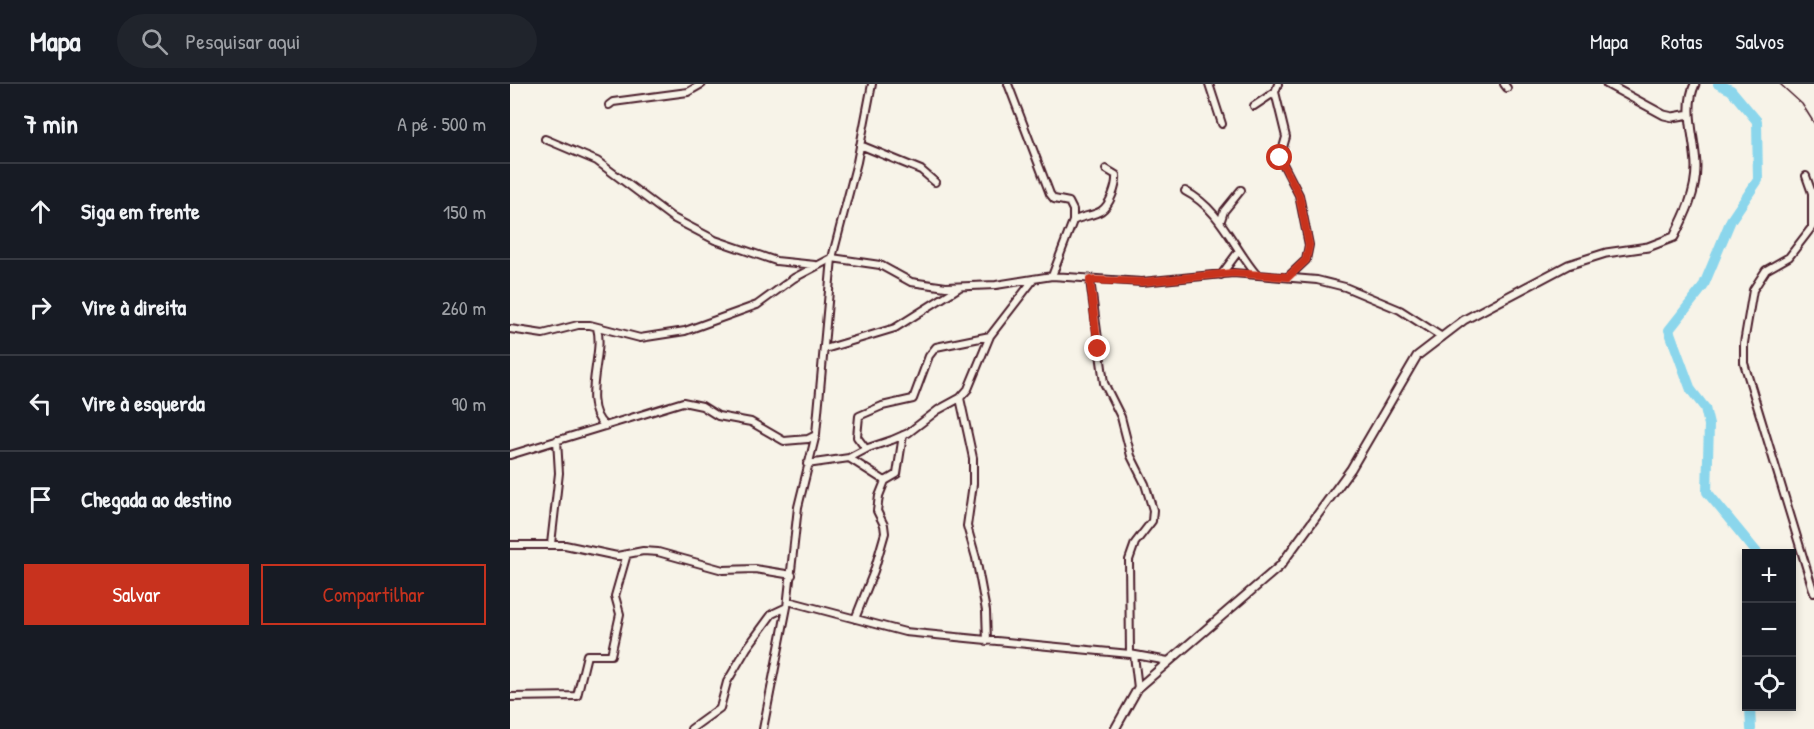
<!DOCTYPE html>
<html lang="pt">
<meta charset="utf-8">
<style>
body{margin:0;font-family:"Patrick Hand",sans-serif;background:#20242c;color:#f1f3f6}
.controls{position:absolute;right:18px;bottom:18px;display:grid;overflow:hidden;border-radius:0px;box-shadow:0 3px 9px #0003}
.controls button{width:54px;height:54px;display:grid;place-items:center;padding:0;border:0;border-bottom:2px solid #363941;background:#171b24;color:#f1f3f6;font:30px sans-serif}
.stop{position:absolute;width:18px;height:18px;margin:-14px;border:4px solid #c8321e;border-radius:50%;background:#fff}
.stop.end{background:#c8321e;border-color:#fff;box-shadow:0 2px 6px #0008}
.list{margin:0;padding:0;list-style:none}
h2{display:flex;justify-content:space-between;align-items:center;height:78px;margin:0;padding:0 24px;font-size:26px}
h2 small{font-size:20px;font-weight:400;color:#9ea1a6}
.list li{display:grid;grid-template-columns:39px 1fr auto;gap:18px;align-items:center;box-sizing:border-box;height:96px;padding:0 24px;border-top:2px solid #363941}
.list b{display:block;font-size:22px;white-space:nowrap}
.list em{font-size:20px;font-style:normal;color:#9ea1a6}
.actions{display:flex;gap:12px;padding:18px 24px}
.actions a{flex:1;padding:14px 0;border:2px solid #c8321e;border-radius:0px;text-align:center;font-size:21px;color:#c8321e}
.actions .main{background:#c8321e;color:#fff}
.icon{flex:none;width:33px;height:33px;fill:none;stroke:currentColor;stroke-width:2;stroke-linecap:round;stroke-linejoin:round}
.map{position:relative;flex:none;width:1304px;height:645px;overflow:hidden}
header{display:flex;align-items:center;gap:36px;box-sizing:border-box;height:84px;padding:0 30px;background:#171b24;border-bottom:2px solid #363941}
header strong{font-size:28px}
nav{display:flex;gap:33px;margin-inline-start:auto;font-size:21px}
.search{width:420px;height:54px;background:#20242c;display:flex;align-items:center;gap:15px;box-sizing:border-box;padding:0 21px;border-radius:33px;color:#9ea1a6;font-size:22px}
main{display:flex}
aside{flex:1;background:#171b24}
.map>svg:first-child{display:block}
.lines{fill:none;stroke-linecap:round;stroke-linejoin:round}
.river{stroke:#8bd6ec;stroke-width:10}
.minor-casing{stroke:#4a1f2b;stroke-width:10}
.tertiary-casing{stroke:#4a1f2b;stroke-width:11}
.minor{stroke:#f7f3e8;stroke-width:6}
.tertiary{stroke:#f7f3e8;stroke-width:7}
.rail{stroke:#4a1f2b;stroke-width:1.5}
.route{stroke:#c8321e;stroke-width:8}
</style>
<header>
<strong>Mapa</strong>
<div class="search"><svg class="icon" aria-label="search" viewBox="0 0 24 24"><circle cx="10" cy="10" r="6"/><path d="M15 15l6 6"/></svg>Pesquisar aqui</div>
<nav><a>Mapa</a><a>Rotas</a><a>Salvos</a></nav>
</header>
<main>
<aside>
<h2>7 min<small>A pé · 500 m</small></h2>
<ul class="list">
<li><svg class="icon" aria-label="ahead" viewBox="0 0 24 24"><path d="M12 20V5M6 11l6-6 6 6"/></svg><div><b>Siga em frente</b></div><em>150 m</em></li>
<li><svg class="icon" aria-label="right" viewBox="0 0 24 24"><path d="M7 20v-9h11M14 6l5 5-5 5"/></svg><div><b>Vire à direita</b></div><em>260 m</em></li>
<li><svg class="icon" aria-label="left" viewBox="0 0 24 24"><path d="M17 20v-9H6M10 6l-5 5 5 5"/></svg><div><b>Vire à esquerda</b></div><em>90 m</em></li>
<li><svg class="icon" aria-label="arrive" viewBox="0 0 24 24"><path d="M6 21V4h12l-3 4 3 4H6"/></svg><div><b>Chegada ao destino</b></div></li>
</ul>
<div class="actions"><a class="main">Salvar</a><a>Compartilhar</a></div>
</aside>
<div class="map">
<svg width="1304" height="645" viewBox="0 0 1304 645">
<rect width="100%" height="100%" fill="#f7f3e8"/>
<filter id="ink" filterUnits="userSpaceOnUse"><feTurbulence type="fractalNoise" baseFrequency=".0167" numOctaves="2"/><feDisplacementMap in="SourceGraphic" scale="12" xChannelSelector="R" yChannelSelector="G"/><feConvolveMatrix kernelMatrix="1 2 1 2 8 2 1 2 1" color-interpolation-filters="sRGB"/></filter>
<g filter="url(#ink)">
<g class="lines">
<!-- river -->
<path class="river" d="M1208,0L1221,6L1247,37L1248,96L1221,136L1193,203L1159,246L1181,306L1195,324L1199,341L1197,408L1248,470
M1240,622L1241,645"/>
<!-- minor casing -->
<g class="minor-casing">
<path id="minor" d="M498,0L540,110L544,115L559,118L563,126V137L542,192
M699,0L712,40
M994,0L997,4
M765,8L776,53L770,74L789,111L799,161L796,176L778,193
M99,21L103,18L178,8L192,0
M744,22L765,8L768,0
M35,55L87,77L163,134L205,156L266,177L305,181
M350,61L411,86L425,98
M1296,92L1302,109V143L1279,173L1256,186L1243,206L1234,259V279L1304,509
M675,107C710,125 722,161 746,190
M711,136L714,127L731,106
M563,137C571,132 583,132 591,127C600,121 607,102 606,91L596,85
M711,191L728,168
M580,196L594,299L611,333L621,372L635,400L643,426L642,437L625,459L619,476L620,570
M87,244C95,271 69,320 95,342
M0,245L33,250L68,241H80L130,254L175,247L247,221L284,194L322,174L370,181L401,198L436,203L486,201L542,192L632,198L723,189L807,196L835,203L890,226L932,253
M315,265L385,244L450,203
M450,314L463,374V400L457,442L466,474L476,527L477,557
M356,365L347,353L349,332L372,322L403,315L419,272L426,263L480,252
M0,371L173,318L192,322L208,332L241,338L274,357L298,355L306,351
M339,374L375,397
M297,380L339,374L358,364L382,356L398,349L428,326L450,314L458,305L480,252L524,195
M41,460L49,389L47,356
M0,461H55L107,472L133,467L148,468L213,486L245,485L282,491
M278,517L395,548L620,570L658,577
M345,535L364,487L375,449L374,441L367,427L369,412L375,397L387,390L393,351
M624,571L628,604
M0,613L67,612L77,571H101L110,530L105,512L117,470
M181,645L210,624L217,598L237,564L262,530L277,523
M253,645L277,523L288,423L306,350L322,174L347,78L362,0"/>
</g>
<!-- tertiary casing -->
<g class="tertiary-casing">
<path id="tertiary" d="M1097,0L1154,31L1163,33L1180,30
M605,645L628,604L770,482L841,385L907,272L954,236L1058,181L1096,169L1138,163L1164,153C1175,131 1186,109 1186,83C1186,57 1173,25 1185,0"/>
</g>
<!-- minor -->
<use href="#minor" class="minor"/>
<!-- tertiary -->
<use href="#tertiary" class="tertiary"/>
<!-- rail -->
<path class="rail" d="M1270,0L1292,20L1304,39"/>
</g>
</g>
<g class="lines" filter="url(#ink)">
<!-- route -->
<path class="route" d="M588,265L580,196L632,198L723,189L778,193L796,176L799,161L789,111L770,74"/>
</g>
</svg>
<div class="controls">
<button>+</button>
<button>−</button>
<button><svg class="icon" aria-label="locate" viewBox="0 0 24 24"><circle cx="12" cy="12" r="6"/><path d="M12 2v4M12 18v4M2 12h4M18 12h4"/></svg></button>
</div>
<div class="stop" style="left:770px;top:74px"></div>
<div class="stop end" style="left:588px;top:265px"></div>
</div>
</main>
